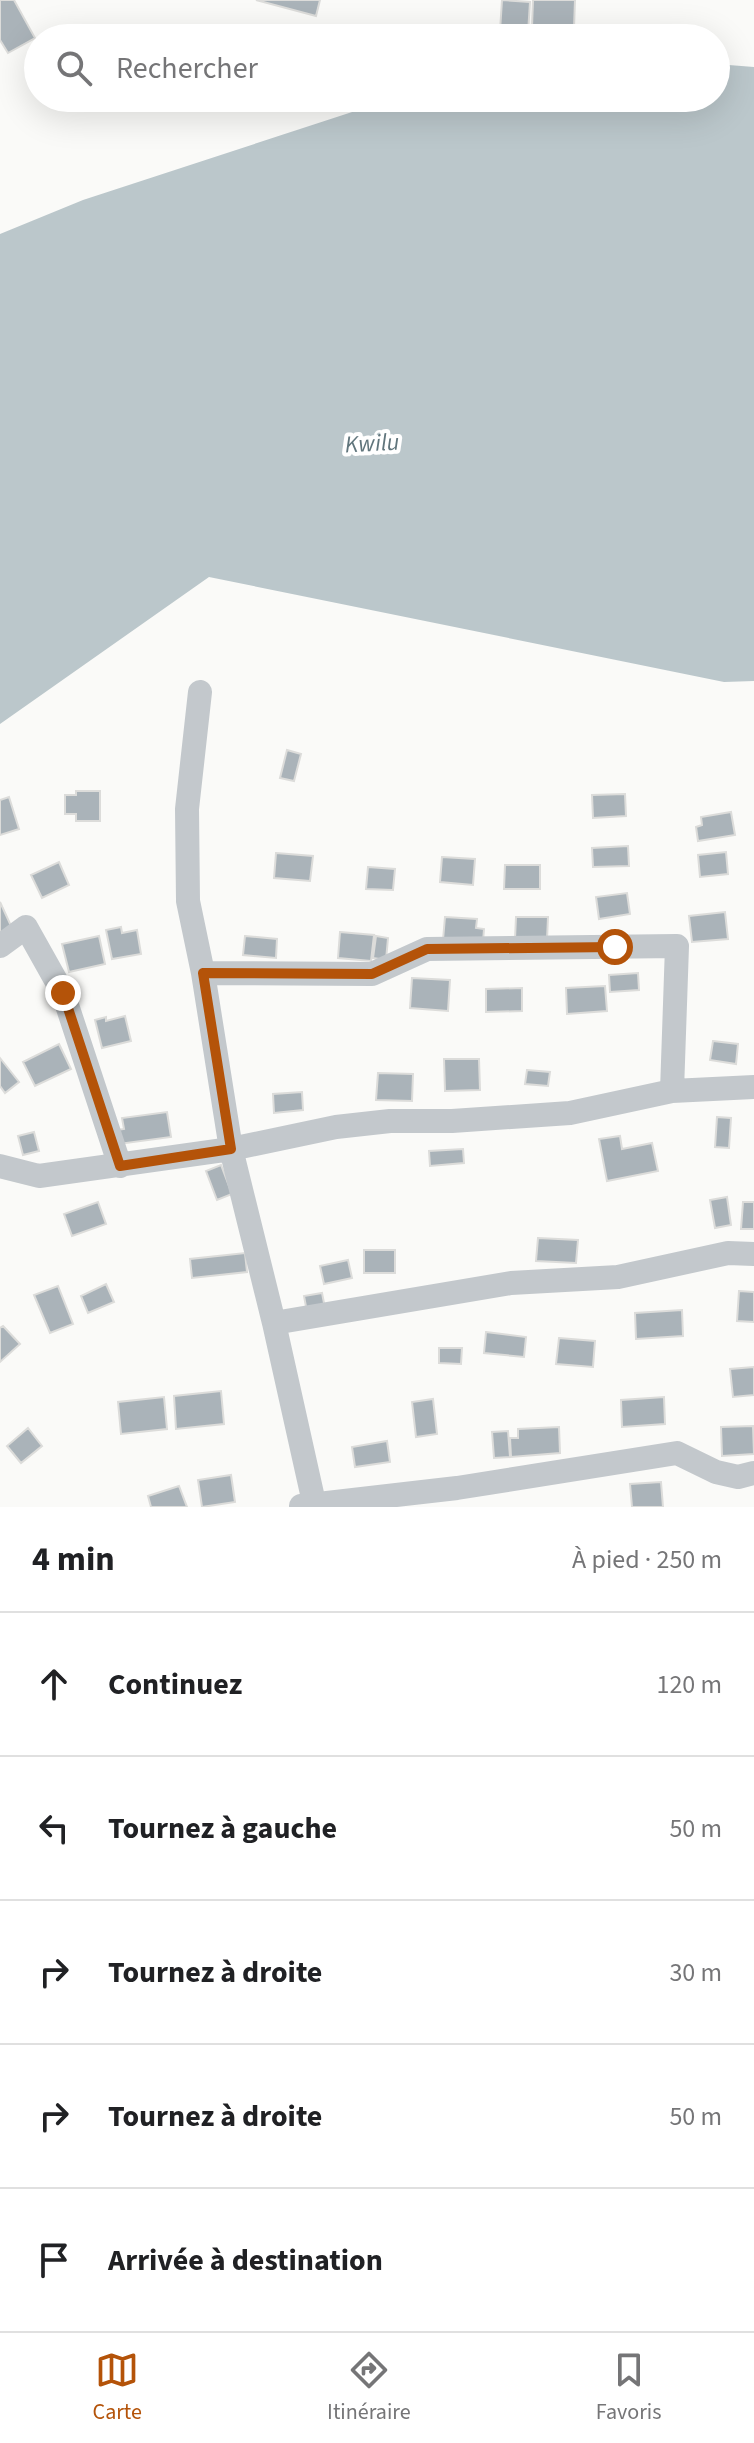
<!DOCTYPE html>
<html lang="fr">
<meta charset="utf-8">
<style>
body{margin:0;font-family:"Source Sans 3",sans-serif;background:#f2f2f2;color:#202124}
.stop{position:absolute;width:24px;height:24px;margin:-18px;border:6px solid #b45309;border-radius:50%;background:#fff}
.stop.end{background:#b45309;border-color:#fff;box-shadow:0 2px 8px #0008}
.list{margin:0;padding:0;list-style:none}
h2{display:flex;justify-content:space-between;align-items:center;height:104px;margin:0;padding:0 32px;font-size:34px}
h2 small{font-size:26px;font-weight:400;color:#757577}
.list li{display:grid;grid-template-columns:52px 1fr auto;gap:24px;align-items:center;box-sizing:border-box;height:144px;padding:0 32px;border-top:2px solid #e0e0e0}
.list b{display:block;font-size:30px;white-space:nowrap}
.list em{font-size:26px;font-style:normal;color:#757577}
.icon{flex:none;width:44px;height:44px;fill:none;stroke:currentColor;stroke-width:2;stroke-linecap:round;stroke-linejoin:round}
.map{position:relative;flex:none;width:754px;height:1507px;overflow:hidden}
.search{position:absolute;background:#fff;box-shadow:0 8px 32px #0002;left:24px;right:24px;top:24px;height:88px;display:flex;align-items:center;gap:20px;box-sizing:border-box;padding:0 28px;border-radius:44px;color:#757577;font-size:30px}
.sheet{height:824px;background:#fff}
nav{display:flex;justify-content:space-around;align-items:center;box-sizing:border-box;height:112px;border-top:2px solid #e0e0e0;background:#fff;font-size:22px;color:#757577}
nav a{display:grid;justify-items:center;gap:4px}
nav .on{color:#b45309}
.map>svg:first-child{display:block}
.water{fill:#bbc7cb}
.building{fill:#aab3b9;stroke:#dcdcda;stroke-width:2}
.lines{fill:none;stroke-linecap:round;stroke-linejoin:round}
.minor{stroke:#c3c8cc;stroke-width:24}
.route{stroke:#b45309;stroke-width:10}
.labels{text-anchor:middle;stroke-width:8;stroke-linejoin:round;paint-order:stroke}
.water-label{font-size:24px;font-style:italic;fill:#60757c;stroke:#fff}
</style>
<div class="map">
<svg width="754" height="1507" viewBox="0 0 754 1507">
<rect width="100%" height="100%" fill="#fafaf8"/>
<!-- water -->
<path class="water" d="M716,64L754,67V681L724,682L209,577L0,724V234L83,200L395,98H716Z"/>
<!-- building -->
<path class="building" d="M0,0H14L35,38L8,53L0,40Z
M256,0H320L316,16Z
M502,0L530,2L528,33L500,31Z
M533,0H575L574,28L532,27Z
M287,750L301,754L294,781L280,778Z
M76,791H100V821H76V814H65V795H76Z
M625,794L626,816L593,818L592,795Z
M9,797L19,829L0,835V800Z
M731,812L735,835L698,841L696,827L702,825L701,817Z
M628,846L629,866L593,867L592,848Z
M726,852L728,874L700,877L698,855Z
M276,853L313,856L310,881L274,878Z
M442,857L475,859L473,885L440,882Z
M59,862L69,885L42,898L31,875Z
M505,865H540V889H504Z
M368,867L395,869L393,890L366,889Z
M627,893L630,914L599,919L596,897Z
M0,902L12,928L0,933Z
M725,912L728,939L692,942L689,916Z
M445,917L477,919L476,928L484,929L483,942L443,940Z
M516,917H548L547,940L515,939Z
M121,927L122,933L137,930L141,954L112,959L106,930Z
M340,932L374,935L371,961L338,958Z
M99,936L105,964L69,972L62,944Z
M245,936L277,939L276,958L243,955Z
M376,936L388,938L386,960L373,958Z
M638,973L639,990L610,992L609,975Z
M412,978L450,980L448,1011L410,1008Z
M605,986L607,1011L567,1014L566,988Z
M522,988V1011L486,1012V989Z
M125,1016L131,1041L102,1048L95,1020L106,1017V1021Z
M713,1041L738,1044L736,1064L710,1060Z
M59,1044L71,1069L35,1086L23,1062Z
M0,1058L19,1082L5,1093L0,1086Z
M444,1059H479L480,1090L445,1091Z
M527,1070L550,1072L548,1086L525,1084Z
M378,1073L413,1074L412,1101L376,1100Z
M302,1092L303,1110L274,1113L273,1094Z
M167,1112L171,1137L119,1144L117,1130L124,1129L122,1118Z
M717,1117L731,1118L729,1148L715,1147Z
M34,1132L39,1151L23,1155L18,1136Z
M620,1136L622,1149L652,1143L658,1171L607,1181L599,1139Z
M463,1149L464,1163L430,1166L429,1151Z
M221,1165L232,1194L217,1200L206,1171Z
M727,1197L731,1225L715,1228L710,1200Z
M98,1202L106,1224L72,1236L64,1214Z
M743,1202H754V1229H741Z
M538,1238L578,1240L576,1263L536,1261Z
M364,1250H395V1273H364Z
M245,1253L247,1272L192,1278L190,1259Z
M348,1260L352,1278L324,1284L320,1266Z
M106,1284L114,1302L88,1313L81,1296Z
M58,1286L73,1324L50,1333L34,1295Z
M739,1291L754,1292V1322L737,1321Z
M322,1293L325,1308L307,1312L304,1296Z
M682,1310L683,1336L636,1339L635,1313Z
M3,1326L20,1344L0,1362V1328Z
M486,1332L526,1337L524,1357L484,1353Z
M559,1338L595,1341L593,1367L556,1364Z
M439,1348H462L461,1364L439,1363Z
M754,1367V1395L733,1397L730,1369Z
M221,1391L224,1424L176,1429L174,1396Z
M164,1397L167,1429L121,1434L118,1402Z
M664,1397L665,1424L622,1427L621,1400Z
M433,1399L437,1434L416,1437L412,1402Z
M753,1426L754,1454L722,1456L721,1427Z
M559,1427L560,1453L511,1457L510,1438H518V1429Z
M28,1428L42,1446L21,1463L7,1446Z
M508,1431L510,1457L494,1458L492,1432Z
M387,1441L390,1462L355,1467L352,1447Z
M231,1475L235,1502L202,1507L198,1480Z
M661,1482L663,1507H632L630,1484Z
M179,1486L187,1507H151L148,1496Z"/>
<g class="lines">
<!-- minor -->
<path class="minor" d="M200,692L187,809L188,901L203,973L231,1149L274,1323L315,1507
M0,946L26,927L63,993L120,1166
M203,973L372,974L427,949L677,946L672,1091
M0,1166L39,1176L231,1149L336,1127L390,1121H452L570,1113L672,1091L754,1087
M274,1323L511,1283L618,1277L728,1253L754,1254
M301,1506L457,1488L677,1453L716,1472L738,1477L754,1473"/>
</g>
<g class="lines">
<!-- route -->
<path class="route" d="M63,993L120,1166L231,1149L203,973L372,974L427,949L615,947"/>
</g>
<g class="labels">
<!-- water labels -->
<g class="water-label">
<text transform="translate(372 443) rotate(-3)" y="8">Kwilu</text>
</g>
</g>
</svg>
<div class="stop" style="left:615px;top:947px"></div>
<div class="stop end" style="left:63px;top:993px"></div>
<div class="search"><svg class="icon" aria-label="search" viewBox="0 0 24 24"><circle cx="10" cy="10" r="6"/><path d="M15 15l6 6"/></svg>Rechercher</div>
</div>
<section class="sheet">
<h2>4 min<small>À pied · 250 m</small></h2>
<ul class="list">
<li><svg class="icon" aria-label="ahead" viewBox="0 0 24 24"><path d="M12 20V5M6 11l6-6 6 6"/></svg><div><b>Continuez</b></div><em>120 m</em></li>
<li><svg class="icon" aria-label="left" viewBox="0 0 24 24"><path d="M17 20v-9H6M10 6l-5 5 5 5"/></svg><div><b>Tournez à gauche</b></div><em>50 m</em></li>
<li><svg class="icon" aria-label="right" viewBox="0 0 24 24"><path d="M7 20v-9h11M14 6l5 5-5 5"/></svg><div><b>Tournez à droite</b></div><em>30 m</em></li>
<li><svg class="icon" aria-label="right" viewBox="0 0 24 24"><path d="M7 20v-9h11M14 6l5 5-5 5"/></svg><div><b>Tournez à droite</b></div><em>50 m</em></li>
<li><svg class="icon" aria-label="arrive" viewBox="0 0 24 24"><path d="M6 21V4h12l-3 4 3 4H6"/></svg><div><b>Arrivée à destination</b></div></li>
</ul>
</section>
<nav>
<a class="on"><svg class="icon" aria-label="map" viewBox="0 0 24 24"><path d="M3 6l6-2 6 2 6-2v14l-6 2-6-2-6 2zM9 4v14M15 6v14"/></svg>Carte</a>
<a><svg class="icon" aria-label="directions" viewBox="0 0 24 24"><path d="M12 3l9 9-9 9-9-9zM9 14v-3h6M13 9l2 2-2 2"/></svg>Itinéraire</a>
<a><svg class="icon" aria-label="saved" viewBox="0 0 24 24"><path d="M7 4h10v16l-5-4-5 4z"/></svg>Favoris</a>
</nav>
